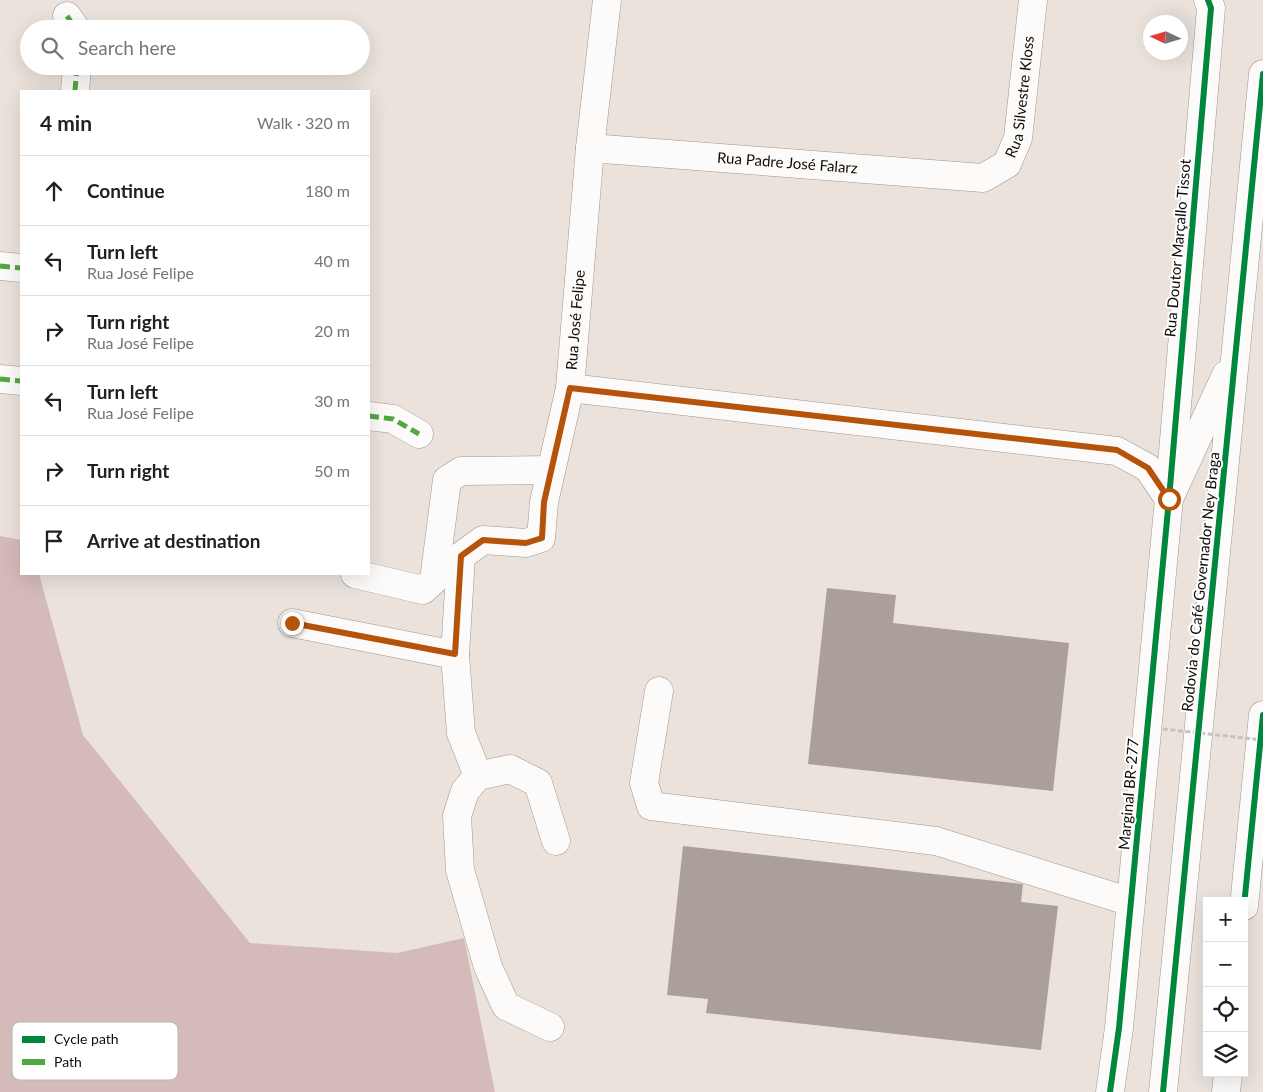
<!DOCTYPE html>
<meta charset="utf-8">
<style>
body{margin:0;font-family:Lato,sans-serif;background:#f2f2f2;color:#202124}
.controls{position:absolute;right:15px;bottom:15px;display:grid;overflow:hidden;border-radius:0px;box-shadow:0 5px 20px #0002}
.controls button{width:45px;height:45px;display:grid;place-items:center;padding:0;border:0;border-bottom:1px solid #e0e0e0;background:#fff;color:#202124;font:25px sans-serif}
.compass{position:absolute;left:1143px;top:15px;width:45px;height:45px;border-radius:50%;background:#fff;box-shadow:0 5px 20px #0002;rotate:274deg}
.stop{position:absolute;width:15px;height:15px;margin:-11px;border:4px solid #b45309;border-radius:50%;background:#fff}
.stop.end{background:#b45309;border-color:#fff;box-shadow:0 1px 5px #0008}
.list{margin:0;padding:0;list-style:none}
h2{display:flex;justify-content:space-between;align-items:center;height:65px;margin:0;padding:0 20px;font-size:21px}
h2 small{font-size:16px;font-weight:400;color:#757577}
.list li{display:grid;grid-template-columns:32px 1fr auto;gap:15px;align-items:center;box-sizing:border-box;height:70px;padding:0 20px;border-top:1px solid #e0e0e0}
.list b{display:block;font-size:19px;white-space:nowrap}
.list p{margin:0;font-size:16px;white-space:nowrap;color:#757577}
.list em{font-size:16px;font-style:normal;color:#757577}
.icon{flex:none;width:28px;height:28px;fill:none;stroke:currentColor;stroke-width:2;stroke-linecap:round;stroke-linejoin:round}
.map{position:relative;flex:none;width:1263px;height:1092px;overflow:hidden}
.search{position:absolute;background:#fff;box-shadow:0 5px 20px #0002;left:20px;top:20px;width:350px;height:55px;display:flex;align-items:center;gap:12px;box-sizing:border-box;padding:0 18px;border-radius:28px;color:#757577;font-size:19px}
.panel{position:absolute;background:#fff;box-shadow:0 5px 20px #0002;left:20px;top:90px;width:350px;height:485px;border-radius:0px}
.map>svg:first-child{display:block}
.forest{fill:#d5baba}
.building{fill:#aa9f9a}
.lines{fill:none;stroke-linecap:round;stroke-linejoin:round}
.minor-casing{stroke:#9e9792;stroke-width:29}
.highway-casing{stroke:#9e9792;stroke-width:29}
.minor{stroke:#fcfbfa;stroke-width:28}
.highway{stroke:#fcfbfa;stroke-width:28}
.path-bridge{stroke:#c5c3c1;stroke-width:3;stroke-dasharray:5 2.5;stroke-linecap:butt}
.quiet{stroke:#51a841;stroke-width:5;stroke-dasharray:10 5;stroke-linecap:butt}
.cycleway-casing{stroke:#fff;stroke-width:9}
.cycleway{stroke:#00873e;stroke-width:6}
.route{stroke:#b45309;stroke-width:6}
.labels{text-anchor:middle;stroke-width:4;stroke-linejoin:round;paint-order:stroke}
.street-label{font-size:15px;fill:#100c08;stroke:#fff}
.key{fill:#fff;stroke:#b7b6b5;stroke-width:1}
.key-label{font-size:14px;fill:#100c08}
</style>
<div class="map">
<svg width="1263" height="1092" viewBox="0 0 1263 1092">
<rect width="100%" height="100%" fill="#eae2db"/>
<!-- forest -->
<path class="forest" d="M0,536L21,540V574H39L83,735L250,943L397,953L464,938L495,1092H0Z"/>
<!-- building -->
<path class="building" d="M827,588L896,595L893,623L1069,643L1053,791L808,764Z
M683,846L1023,884L1021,902L1058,906L1041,1050L706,1013L708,999L667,995Z"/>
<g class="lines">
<!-- minor casing -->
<g class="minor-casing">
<g id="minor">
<path d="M67,16L76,29"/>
<path d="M75,91L77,66"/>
<path id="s1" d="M590,148L983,178L1007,164L1018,138L1033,0"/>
<path d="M0,266L21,268"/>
<path d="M0,379L21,381"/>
<path d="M570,388L1117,451L1148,468L1169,499"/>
<path d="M369,416L393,419L419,434"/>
<path d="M355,574L423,590L434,580L447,480L461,471L551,470"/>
<path d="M292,623L455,655"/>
<path d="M659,691L644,783L651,806L936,841L1131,902"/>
<path id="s2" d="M478,776L461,733L455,655L461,556L483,540L526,543L541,538L544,502L570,388L590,148L607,0"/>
<path d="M550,1027L506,1006L488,967L460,870L457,816L465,791L478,776L510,769L538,783L556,841"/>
<path d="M1110,1092L1119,1028L1169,499L1211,8L1208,0"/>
</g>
</g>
<!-- highway casing -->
<g class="highway-casing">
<path id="highway" d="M1169,499L1226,375
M1244,906L1263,715
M1163,1092L1263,74
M1226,1092L1228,1073"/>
</g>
<!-- minor -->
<use href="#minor" class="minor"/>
<!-- highway -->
<use href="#highway" class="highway"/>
<!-- path-bridge -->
<path class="path-bridge" d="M1163,729L1263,740"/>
<!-- quiet -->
<path class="quiet" d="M67,16L76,29
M75,91L77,66
M0,266L21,268
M0,379L21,381
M369,416L393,419L419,434"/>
<!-- cycleway casing -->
<g class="cycleway-casing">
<path id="cycleway" d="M1244,906L1263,715
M1110,1092L1119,1028L1169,499L1211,8L1208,0
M1163,1092L1263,74"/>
</g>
<!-- cycleway -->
<use href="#cycleway" class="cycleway"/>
</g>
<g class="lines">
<!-- route -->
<path class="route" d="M292,623L455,654L461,556L483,540L526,543L542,538L544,502L570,388L1117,450L1148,468L1169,499"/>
</g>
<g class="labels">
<!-- street labels -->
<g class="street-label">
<text dy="5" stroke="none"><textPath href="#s1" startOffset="491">Rua Silvestre Kloss</textPath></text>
<text dy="5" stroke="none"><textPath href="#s1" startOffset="198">Rua Padre José Falarz</textPath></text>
<text transform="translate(1178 248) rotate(-85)" y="5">Rua Doutor Marçallo Tissot</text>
<text dy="5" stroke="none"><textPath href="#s2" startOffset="531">Rua José Felipe</textPath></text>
<text transform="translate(1201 582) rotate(-84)" y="5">Rodovia do Café Governador Ney Braga</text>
<text transform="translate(1129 794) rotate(-85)" y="5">Marginal BR-277</text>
</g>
</g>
<!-- legend -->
<rect x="12" y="1022" width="166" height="58" rx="8" class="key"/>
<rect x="22" y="1036" width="23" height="7" fill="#00873e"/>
<rect x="22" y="1059" width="23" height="6" fill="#51a841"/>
<g class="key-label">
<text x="54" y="1044">Cycle path</text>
<text x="54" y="1067">Path</text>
</g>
</svg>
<div class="controls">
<button>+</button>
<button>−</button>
<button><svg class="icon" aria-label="locate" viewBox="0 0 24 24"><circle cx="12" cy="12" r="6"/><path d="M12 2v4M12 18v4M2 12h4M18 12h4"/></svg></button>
<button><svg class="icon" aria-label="layers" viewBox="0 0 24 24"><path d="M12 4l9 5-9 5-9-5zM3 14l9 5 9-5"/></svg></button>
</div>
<svg class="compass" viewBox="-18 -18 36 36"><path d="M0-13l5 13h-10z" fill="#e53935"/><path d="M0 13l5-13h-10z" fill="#757577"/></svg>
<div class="stop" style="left:1169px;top:499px"></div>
<div class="stop end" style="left:292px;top:623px"></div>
<div class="search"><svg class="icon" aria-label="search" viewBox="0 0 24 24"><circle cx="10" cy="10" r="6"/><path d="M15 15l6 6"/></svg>Search here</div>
<section class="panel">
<h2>4 min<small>Walk · 320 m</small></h2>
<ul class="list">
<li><svg class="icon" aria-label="ahead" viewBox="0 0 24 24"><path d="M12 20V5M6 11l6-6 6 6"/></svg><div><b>Continue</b></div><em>180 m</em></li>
<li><svg class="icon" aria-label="left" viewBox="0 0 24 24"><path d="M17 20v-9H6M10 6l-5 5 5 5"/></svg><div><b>Turn left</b><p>Rua José Felipe</p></div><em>40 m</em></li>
<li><svg class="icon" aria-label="right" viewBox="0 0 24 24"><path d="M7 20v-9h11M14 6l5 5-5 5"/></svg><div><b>Turn right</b><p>Rua José Felipe</p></div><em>20 m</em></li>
<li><svg class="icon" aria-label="left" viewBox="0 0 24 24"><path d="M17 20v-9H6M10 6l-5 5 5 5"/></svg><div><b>Turn left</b><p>Rua José Felipe</p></div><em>30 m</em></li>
<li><svg class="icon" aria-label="right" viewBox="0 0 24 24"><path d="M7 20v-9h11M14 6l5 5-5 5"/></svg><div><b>Turn right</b></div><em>50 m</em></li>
<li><svg class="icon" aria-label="arrive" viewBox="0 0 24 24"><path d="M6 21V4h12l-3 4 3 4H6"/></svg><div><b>Arrive at destination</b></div></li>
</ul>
</section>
</div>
